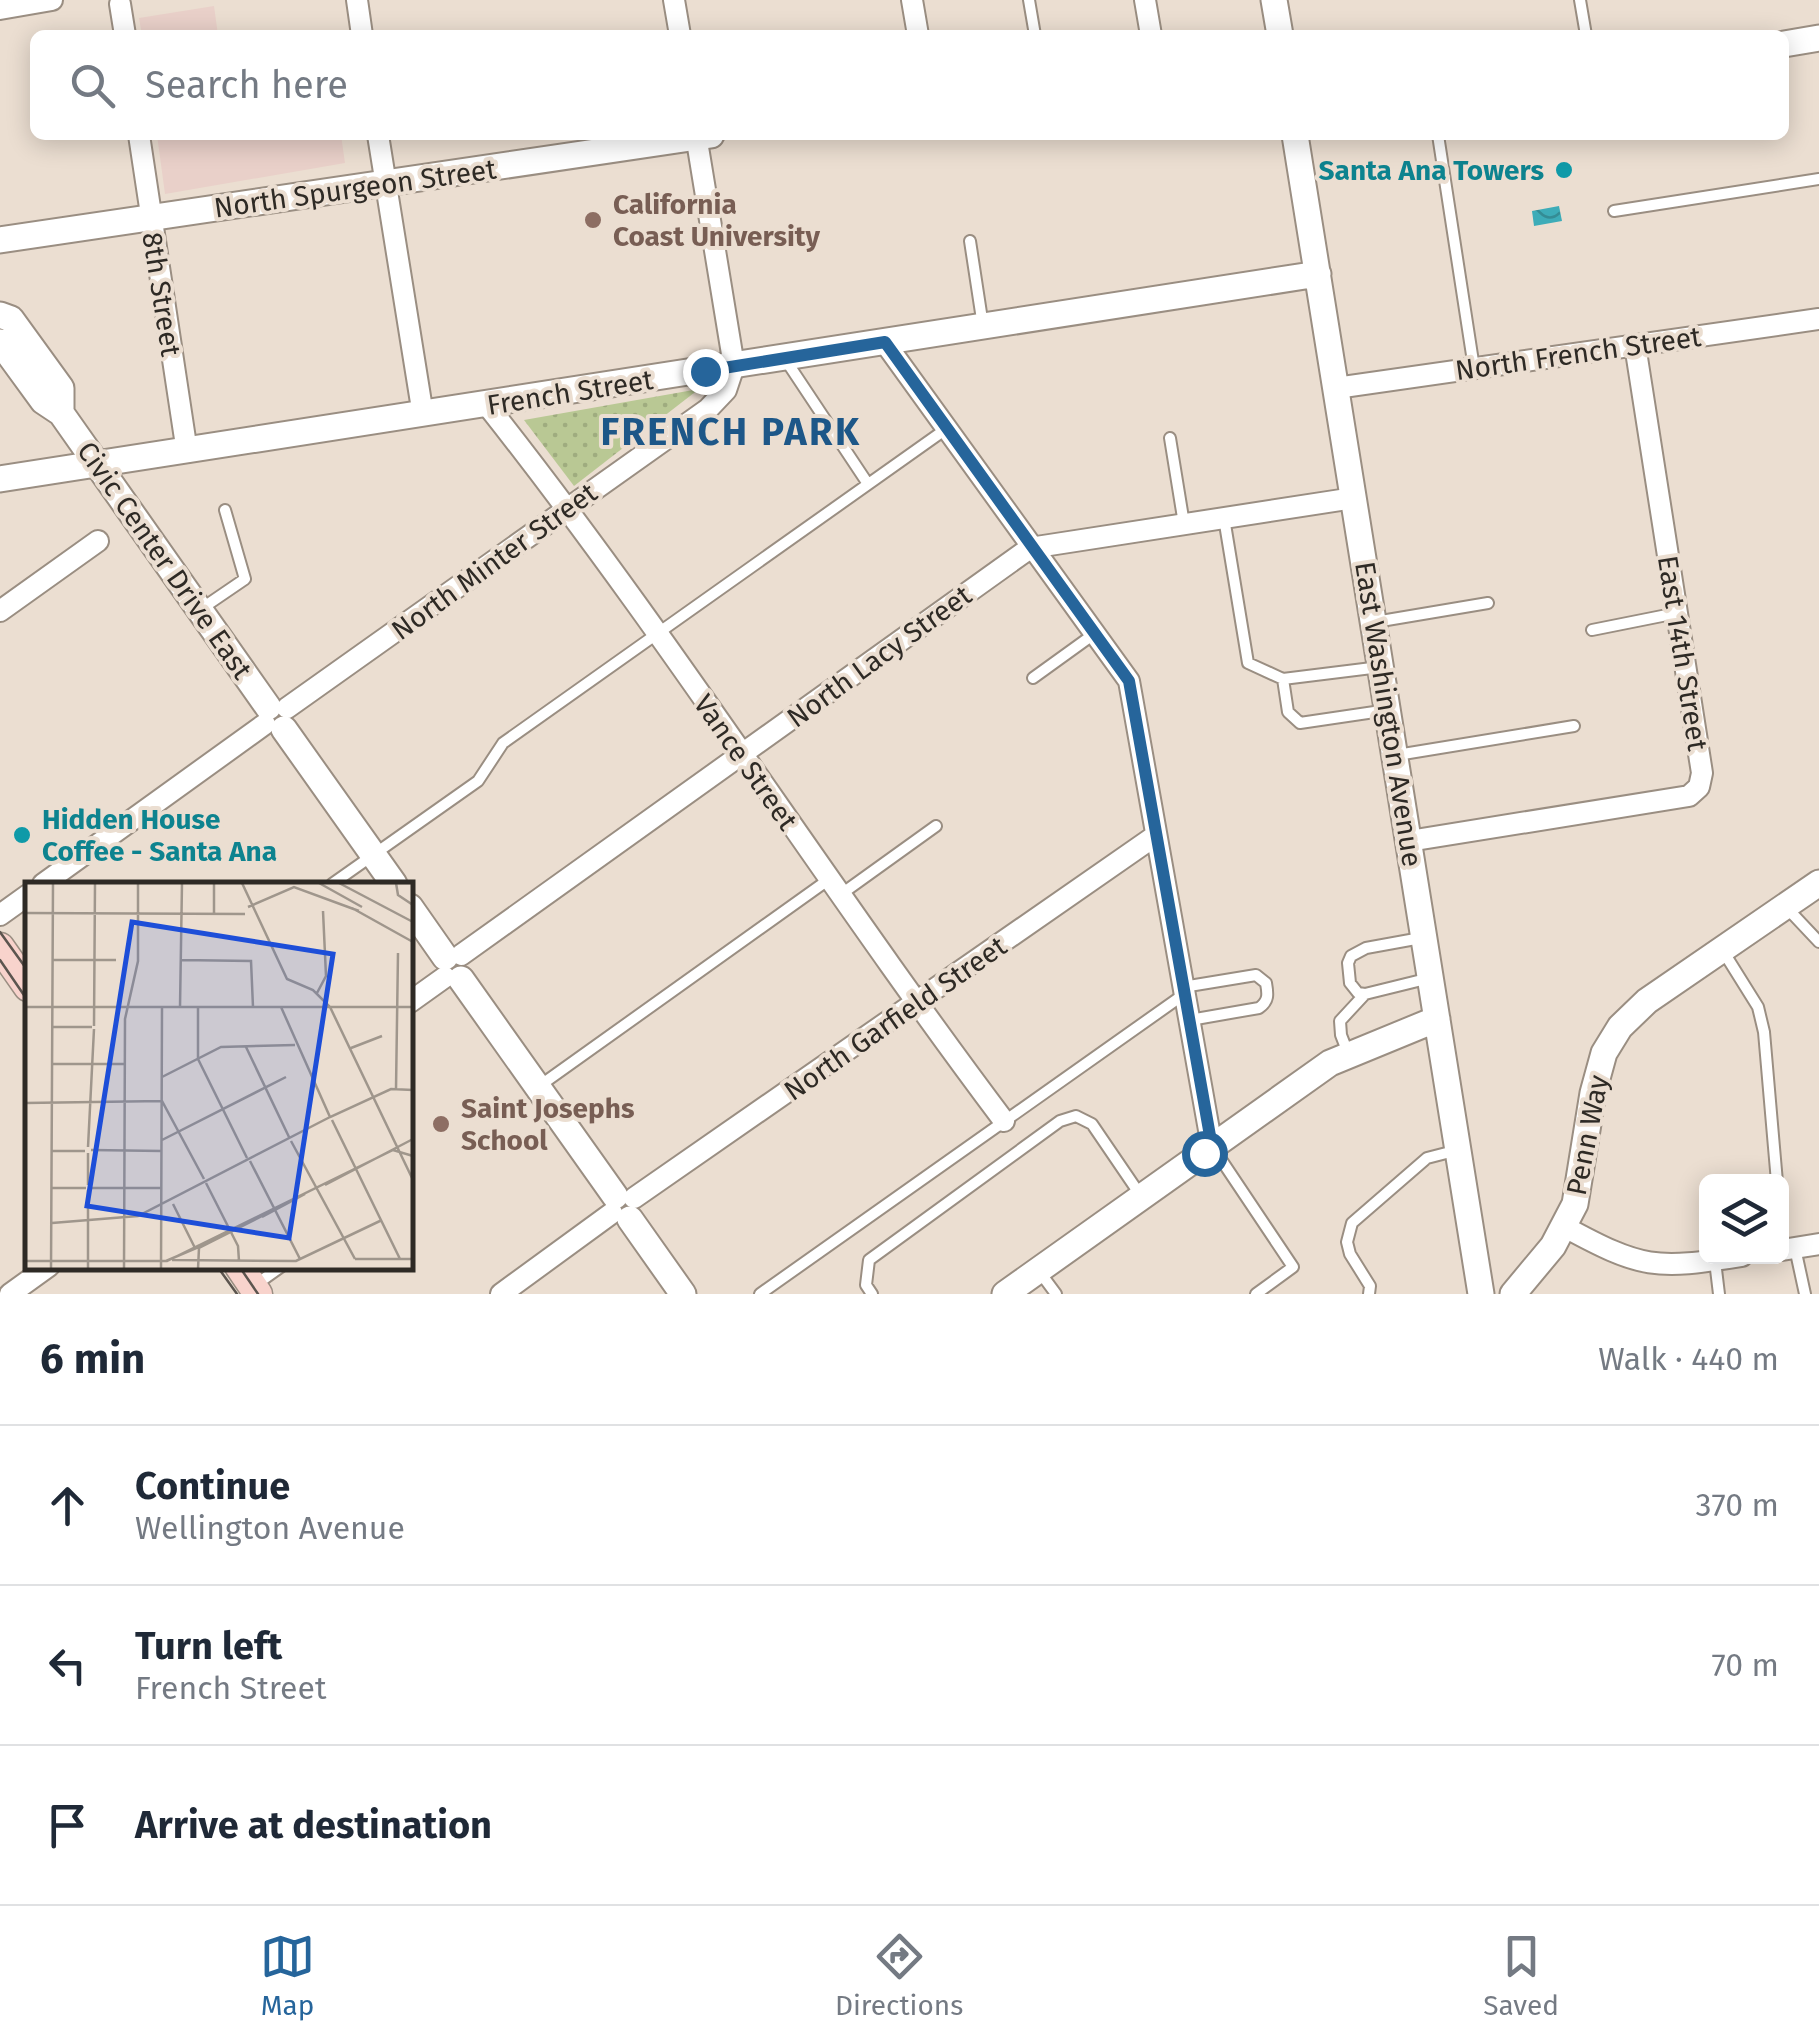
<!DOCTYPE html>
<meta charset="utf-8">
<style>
body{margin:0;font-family:"Fira Sans",sans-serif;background:#f2f2f3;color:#1f2937}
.controls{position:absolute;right:30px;bottom:30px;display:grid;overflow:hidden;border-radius:15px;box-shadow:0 5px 25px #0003}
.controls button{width:90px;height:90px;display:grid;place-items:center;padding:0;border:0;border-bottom:2px solid #e0e1e3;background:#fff;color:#1f2937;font:50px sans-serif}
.stop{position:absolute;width:30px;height:30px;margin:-22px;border:8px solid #26659b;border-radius:50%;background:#fff}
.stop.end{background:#26659b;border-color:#fff;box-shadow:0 2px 10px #0008}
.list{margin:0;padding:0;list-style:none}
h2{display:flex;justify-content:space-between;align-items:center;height:130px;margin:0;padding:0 40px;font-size:42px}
h2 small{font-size:32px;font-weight:400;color:#747a83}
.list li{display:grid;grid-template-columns:65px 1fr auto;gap:30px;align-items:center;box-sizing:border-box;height:160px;padding:0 40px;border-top:2px solid #e0e1e3}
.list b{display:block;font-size:38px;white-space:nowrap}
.list p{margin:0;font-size:32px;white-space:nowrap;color:#747a83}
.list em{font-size:32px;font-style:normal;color:#747a83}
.icon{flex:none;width:55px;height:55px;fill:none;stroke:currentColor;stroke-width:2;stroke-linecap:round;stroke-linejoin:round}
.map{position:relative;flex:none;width:1819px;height:1294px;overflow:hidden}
.search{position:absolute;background:#fff;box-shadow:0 5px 25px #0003;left:30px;right:30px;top:30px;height:110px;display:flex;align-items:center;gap:25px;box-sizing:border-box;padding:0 35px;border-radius:15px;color:#747a83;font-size:38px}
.sheet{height:610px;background:#fff}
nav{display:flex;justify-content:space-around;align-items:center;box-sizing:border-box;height:140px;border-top:2px solid #e0e1e3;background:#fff;font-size:28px;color:#747a83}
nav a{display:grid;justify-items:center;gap:5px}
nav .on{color:#26659b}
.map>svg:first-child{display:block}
.commercial{fill:#e9d0c9}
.grass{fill:url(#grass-dots)}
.water{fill:url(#water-waves)}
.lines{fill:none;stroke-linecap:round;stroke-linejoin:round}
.service-casing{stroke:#9a8e82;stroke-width:14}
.minor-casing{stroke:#9a8e82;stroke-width:24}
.tertiary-casing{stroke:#9a8e82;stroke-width:29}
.secondary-casing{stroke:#9a8e82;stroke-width:31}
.service{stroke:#fff;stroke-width:10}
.minor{stroke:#fff;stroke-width:20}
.tertiary{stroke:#fff;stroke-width:25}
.secondary{stroke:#f8d3cc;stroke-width:28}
.tram{stroke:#5c554f;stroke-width:2.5}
.route{stroke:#26659b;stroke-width:12}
.culture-dot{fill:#0f9aa8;stroke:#ebded1;stroke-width:4}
.education-dot{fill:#8d6e63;stroke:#ebded1;stroke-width:4}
.labels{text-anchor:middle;stroke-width:8;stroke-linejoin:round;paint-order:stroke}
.culture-label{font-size:28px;font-weight:bold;fill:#0d838f;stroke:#ebded1;text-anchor:end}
.street-label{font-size:28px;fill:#2e2a25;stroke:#ebded1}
.education-label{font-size:28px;font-weight:bold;fill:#785e54;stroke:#ebded1;text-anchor:start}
.district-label{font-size:38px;font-weight:bold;letter-spacing:2.5px;fill:#1d5788;stroke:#ebded1}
.inset-road{fill:none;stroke:#9f968c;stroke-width:2.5}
.view{fill:#1d4ed8;fill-opacity:0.15;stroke:#1d4ed8;stroke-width:5}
.inset-edge{fill:none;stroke:#2e2a25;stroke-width:5}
</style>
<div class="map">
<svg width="1819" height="1294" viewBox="0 0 1819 1294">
<defs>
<pattern id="grass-dots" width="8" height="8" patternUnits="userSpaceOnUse" patternTransform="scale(2.5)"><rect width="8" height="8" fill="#b9c894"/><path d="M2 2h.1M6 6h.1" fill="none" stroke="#9fac7f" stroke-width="1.8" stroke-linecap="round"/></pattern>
<pattern id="water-waves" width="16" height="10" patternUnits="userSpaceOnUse" patternTransform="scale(2.5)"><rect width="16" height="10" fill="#3dacb8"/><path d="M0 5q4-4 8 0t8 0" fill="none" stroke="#348c95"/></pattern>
</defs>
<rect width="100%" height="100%" fill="#ebded1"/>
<!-- commercial -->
<path class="commercial" d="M214,6L218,35H142L139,18Z
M157,135H341L345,163L165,194Z"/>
<!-- grass -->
<path class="grass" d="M699,389L574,486L524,420Z"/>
<!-- water -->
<path class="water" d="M1559,206L1562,221L1534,226L1532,211Z"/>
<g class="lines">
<!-- service casing -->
<g class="service-casing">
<path id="service" d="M1029,0L1035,35
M1580,0L1586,35
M1438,135L1474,368
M1614,211L1819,179
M970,241L983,326
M785,359L868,484
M1170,438L1184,524
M1224,518L1248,663L1283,679L1380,667
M201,609L245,579L225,510
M1375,622L1488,603
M1592,630L1677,613
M1033,678L1094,634
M1283,679L1288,712L1300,723L1388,710
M1397,755L1574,726
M332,884L478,781L503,743L946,429
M840,895L936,826
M1786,907L1819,942
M1421,938L1366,948L1351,956L1348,963L1350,983L1358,993L1365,994L1430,978
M1723,951L1758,1007L1764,1032L1777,1182
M1183,987L1256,975L1266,983C1268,994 1269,1001 1259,1008L1190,1020
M1348,1053L1341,1035L1340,1021L1365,994
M538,1087L828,880
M1214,1149L1293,1267L1256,1294
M1795,1248L1805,1294
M1715,1261L1719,1294
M1039,1271L1056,1294
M254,1286L282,1266
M760,1294L1183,995
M872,1294L866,1285L869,1260L1060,1121L1076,1116L1092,1124L1141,1196
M1369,1294L1370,1286L1350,1254L1347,1242L1352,1223L1427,1158L1458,1150"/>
</g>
<!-- minor casing -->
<g class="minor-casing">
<path id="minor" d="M357,0L362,35
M674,0L680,35
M912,0L918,35
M1145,0L1151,35
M120,4L125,35
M0,9L52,0
M139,135L187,452
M378,135L423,415
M885,343L1129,681L1212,1147
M1336,388L1819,319
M487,405C670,636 827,886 1004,1121
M0,611L98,541
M287,708L708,409L726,390L734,366L696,135
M1409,841L1689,796L1699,787L1702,773L1635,345
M43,884L265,724
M0,915L28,895
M461,955L1030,548L1354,498
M410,1002L445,977
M634,1198L1155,836
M1563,1226C1642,1269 1655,1270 1742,1256
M1782,1250L1819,1244
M10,1294L49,1266
M501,1294L612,1213"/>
</g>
<!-- tertiary casing -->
<g class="tertiary-casing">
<path id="tertiary" d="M1274,0L1280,35
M1784,44L1819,38
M1295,135L1481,1294
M0,240L711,135
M0,315L11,319L61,388V413
M0,342L43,401L61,413L268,707
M0,479L1318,274
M284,729L394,884
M410,907L445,957
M461,979L615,1196
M630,1219L683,1294
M1005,1294L1330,1063L1437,1019
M1513,1294L1553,1246L1575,1204L1593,1093L1604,1053L1620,1027L1647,1001L1819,883"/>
</g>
<!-- secondary casing -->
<g class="secondary-casing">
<path id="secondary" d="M0,947L28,987
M239,1266L258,1294"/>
</g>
<!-- service -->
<use href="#service" class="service"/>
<!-- minor -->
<use href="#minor" class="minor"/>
<!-- tertiary -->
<use href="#tertiary" class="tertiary"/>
<!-- secondary -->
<use href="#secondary" class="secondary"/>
<!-- tram -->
<path class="tram" d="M0,932L28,971
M0,960L28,1001
M217,1266L237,1294
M239,1266L258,1294"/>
</g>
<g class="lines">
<!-- route -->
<path class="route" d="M705,371L885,342L1129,681L1212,1147L1204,1153"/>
</g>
<!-- markers -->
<g class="culture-dot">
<circle cx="1564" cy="170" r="10"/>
<circle cx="22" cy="835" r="10"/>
</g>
<g class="education-dot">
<circle cx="593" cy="220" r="10"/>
<circle cx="441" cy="1124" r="10"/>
</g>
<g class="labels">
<!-- culture labels -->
<g class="culture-label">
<text x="1544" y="180">Santa Ana Towers</text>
<text x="42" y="829" text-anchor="start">Hidden House<tspan x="42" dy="32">Coffee - Santa Ana</tspan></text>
</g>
<!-- street labels -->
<g class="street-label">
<text transform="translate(355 188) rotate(-8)" y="10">North Spurgeon Street</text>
<text transform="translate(162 294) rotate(81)" y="10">8th Street</text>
<text transform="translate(1578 353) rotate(-8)" y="10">North French Street</text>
<text transform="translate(570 392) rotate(-9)" y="10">French Street</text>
<text transform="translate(165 560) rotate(55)" y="10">Civic Center Drive East</text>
<text transform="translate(494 561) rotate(-36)" y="10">North Minter Street</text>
<text transform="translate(1683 653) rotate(81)" y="10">East 14th Street</text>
<text transform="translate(879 656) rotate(-36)" y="10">North Lacy Street</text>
<text transform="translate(1389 714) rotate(81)" y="10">East Washington Avenue</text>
<text transform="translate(746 762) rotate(55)" y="10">Vance Street</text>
<text transform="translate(895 1018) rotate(-35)" y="10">North Garfield Street</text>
<text transform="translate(1587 1135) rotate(-79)" y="10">Penn Way</text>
</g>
<!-- education labels -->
<g class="education-label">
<text x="613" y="214">California<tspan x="613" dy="32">Coast University</tspan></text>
<text x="461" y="1118">Saint Josephs<tspan x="461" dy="32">School</tspan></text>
</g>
<!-- district labels -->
<g class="district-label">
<text x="731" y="445">FRENCH PARK</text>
</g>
</g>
<!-- overview -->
<g transform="translate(25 882)">
<rect width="388" height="388" fill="#ebded1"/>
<path class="inset-road" d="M217,1L262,97L288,108L305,125L388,298M294,1L337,25M314,1L388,40M355,1H388M371,1L373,13L388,23M223,25L269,5L334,29M327,26L388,60M0,31L220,32M189,32V1M27,78H91M156,78L226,79L228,125M292,111L301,94L298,29M0,125H388M155,125L157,1M173,125V177L222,276M256,125L305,235M69,144L70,1M27,145H67M221,165L264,255M326,166L357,154M27,182H100M137,195L196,165L270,163M371,207L373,71M0,221L137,219L179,297M307,238L375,377M137,258L261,195M266,259L330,377M63,265L69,147M66,268L137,269M26,269H60M225,279L275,377M181,301L213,364L214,379M63,303V271M300,303L388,257M26,306H61M65,306H137M63,308V387M148,322L170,366M237,335L280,312M27,341L113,334L305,235L366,207L388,208M330,377H388M147,378L271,379L357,338M0,379H141L183,361M0,379H142L368,268L388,274M26,387L28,1M99,387L100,137L113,79V1M136,387L137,125M173,387L174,366L241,332"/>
<path class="view" d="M107,40L308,72L264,356L62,324Z"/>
<rect width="388" height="388" class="inset-edge"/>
</g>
</svg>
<div class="controls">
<button><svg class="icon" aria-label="layers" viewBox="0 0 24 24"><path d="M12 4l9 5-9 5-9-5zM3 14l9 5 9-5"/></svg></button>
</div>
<div class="stop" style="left:1204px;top:1153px"></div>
<div class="stop end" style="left:705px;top:371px"></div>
<div class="search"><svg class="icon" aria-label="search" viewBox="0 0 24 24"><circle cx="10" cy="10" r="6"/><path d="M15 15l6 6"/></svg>Search here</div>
</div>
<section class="sheet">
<h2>6 min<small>Walk · 440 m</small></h2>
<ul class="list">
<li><svg class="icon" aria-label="ahead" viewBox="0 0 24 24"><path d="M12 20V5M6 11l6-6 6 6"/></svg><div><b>Continue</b><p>Wellington Avenue</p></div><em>370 m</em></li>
<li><svg class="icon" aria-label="left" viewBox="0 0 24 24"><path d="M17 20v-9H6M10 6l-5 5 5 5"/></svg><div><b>Turn left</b><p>French Street</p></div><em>70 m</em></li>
<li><svg class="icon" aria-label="arrive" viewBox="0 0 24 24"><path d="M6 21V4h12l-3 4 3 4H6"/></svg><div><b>Arrive at destination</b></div></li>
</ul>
</section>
<nav>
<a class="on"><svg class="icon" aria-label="map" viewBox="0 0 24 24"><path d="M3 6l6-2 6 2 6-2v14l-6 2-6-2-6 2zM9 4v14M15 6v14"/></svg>Map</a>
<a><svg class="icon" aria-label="directions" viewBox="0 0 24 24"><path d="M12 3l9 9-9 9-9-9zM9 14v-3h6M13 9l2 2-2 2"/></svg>Directions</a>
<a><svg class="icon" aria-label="saved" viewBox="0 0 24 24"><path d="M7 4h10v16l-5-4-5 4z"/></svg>Saved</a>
</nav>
